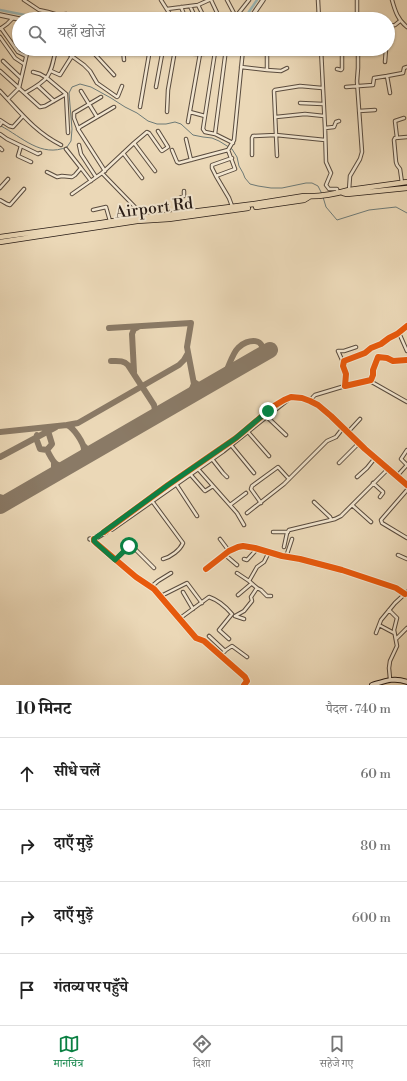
<!DOCTYPE html>
<html lang="hi">
<meta charset="utf-8">
<style>
body{margin:0;font-family:"Libre Bodoni","Noto Serif Devanagari",serif;background:#f6f6f6;color:#222}
.stop{position:absolute;width:12px;height:12px;margin:-9px;border:3px solid #0b8043;border-radius:50%;background:#fff}
.stop.end{background:#0b8043;border-color:#fff;box-shadow:0 1px 4px #0008}
.list{margin:0;padding:0;list-style:none}
h2{display:flex;justify-content:space-between;align-items:center;height:52px;margin:0;padding:0 16px;font-size:17px}
h2 small{font-size:13px;font-weight:400;color:#767676}
.list li{display:grid;grid-template-columns:26px 1fr auto;gap:12px;align-items:center;box-sizing:border-box;height:72px;padding:0 16px;border-top:1px solid #e0e0e0}
.list b{display:block;font-size:15px;white-space:nowrap}
.list em{font-size:13px;font-style:normal;color:#767676}
.icon{flex:none;width:22px;height:22px;fill:none;stroke:currentColor;stroke-width:2;stroke-linecap:round;stroke-linejoin:round}
.map{position:relative;flex:none;width:407px;height:685px;overflow:hidden}
.search{position:absolute;background:#fff;box-shadow:0 1px 3px #0004;left:12px;right:12px;top:12px;height:44px;display:flex;align-items:center;gap:10px;box-sizing:border-box;padding:0 14px;border-radius:22px;color:#767676;font-size:15px}
.sheet{height:340px;background:#fff}
nav{display:flex;justify-content:space-around;align-items:center;box-sizing:border-box;height:56px;border-top:1px solid #e0e0e0;background:#fff;font-size:11px;color:#767676}
nav a{display:grid;justify-items:center;gap:2px}
nav .on{color:#0b8043}
.map>svg:first-child{display:block}
.lines{fill:none;stroke-linecap:round;stroke-linejoin:round}
.stream{stroke:#6d7a77;stroke-width:1}
.canal{stroke:#9bb8b7;stroke-width:2.5}
.taxiway{stroke:#8a7a66;stroke-width:6}
.runway{stroke:#8a7a66;stroke-width:16}
.minor-casing{stroke:#594b3e;stroke-width:4.5}
.tertiary-casing{stroke:#594b3e;stroke-width:5.5}
.secondary-casing{stroke:#281c16;stroke-width:6}
.primary-casing{stroke:#281c16;stroke-width:6}
.minor{stroke:#f2e6d0;stroke-width:2.5}
.tertiary{stroke:#f2e6d0;stroke-width:3.5}
.secondary{stroke:#f2e6d0;stroke-width:4}
.primary{stroke:#ebd8b7;stroke-width:4.5}
.cycleway-casing{stroke:#f2e6d0;stroke-width:8}
.cycleway{stroke:#e8590c;stroke-width:6}
.route{stroke:#0b8043;stroke-width:5}
.labels{text-anchor:middle;stroke-width:4;stroke-linejoin:round;paint-order:stroke}
.street-label{font-size:16px;fill:#281c16;stroke:#f2e6d0}
</style>
<div class="map">
<svg width="407" height="685" viewBox="0 0 407 685">
<rect width="100%" height="100%" fill="#ebd8b7"/>
<filter id="stains"><feTurbulence type="fractalNoise" baseFrequency=".005" numOctaves="4"/><feColorMatrix values="0 0 0 0 .2 0 0 0 0 .09 0 0 0 0 .02 0 0 0 .5 -.17"/></filter>
<radialGradient id="worn" r=".72"><stop offset=".6" stop-color="#630" stop-opacity="0"/><stop offset="1" stop-color="#630" stop-opacity=".3"/></radialGradient>
<g class="lines">
<!-- stream -->
<path class="stream" d="M1,126C22,137 41,158 67,147L71,141L72,129L69,93L72,87L80,84L91,87L111,98L125,107L137,113L148,121L157,124H166L175,122L181,124L193,135L203,137L212,138L219,141L232,149L237,157L239,166L243,173L245,178L250,184L258,186L271,188H282L306,183H312L318,186L322,194
M323,197L326,207L337,220L369,210L396,207L407,213"/>
<!-- canal -->
<path class="canal" d="M0,10L45,19
M244,19L257,0"/>
<!-- taxiway -->
<path class="taxiway" d="M109,328L191,323L187,347L194,384L189,396
M111,361C118,361 123,360 128,365L154,405L155,410L154,417
M134,372L132,334L134,329L138,327
M223,377C229,369 231,355 238,348C247,338 268,337 261,356L256,360L242,366
M194,382L200,386L204,388
M67,425L78,423L179,365L184,360L188,353
M0,432L67,425C74,428 84,443 84,450C83,454 81,457 80,460
M37,435L36,438L40,449L47,450C53,461 54,466 67,467
M83,445L87,449L95,451
M47,450L52,444L48,431
M0,457L56,427
M51,476L54,470V462
M0,497L10,500"/>
<!-- runway -->
<path class="runway" d="M0,506L270,350"/>
<!-- minor casing -->
<g class="minor-casing">
<path id="minor" d="M24,0L39,10L48,12L58,15L66,14L82,19
M161,0L173,19
M211,0L220,19
M227,0L236,17
M318,0L319,19
M357,0V19
M392,0C395,11 398,20 407,27
M198,5L205,19
M190,6L196,19
M181,7L186,19
M167,9L198,5L209,0
M234,19L249,0
M388,26L395,25L400,21
M1,28L18,52L26,56
M0,29L7,24L13,18
M0,37L15,58L24,64
M62,49L84,65L90,71L97,83L117,97L118,96L122,86
M90,49L114,75
M123,49L124,60
M226,49L215,134L233,143
M321,49L325,128
M215,52L203,129L205,132L215,134
M3,61L21,78
M385,62L386,49
M241,67L267,70V49
M337,69L341,70L342,69V49
M267,70L281,71L287,68
M0,71L40,107L45,106L66,94L47,78
M51,71L60,75L72,56
M33,72L40,74L47,78
M38,86L54,101
M156,87L163,49
M346,87L373,85L374,78L387,76
M0,91C20,112 35,132 61,145
M81,91L97,117
M25,93C50,79 50,77 56,49
M390,93L387,76L403,73L404,68L407,67
M66,94L68,133
M8,99L19,88L28,49
M300,103L323,104
M140,107L150,49
M359,111L375,110
M167,112L168,90L175,50
M190,112L205,116
M276,117L305,114L324,116
M0,120L9,126L13,127L23,116
M188,122L200,54
M0,125L2,122
M78,128L74,118V113L101,97
M0,134L7,139L38,154L40,153
M397,138L395,121L404,118
M186,139L191,160
M134,143L155,171
M79,145L81,154L96,177
M21,146L18,156L31,162
M0,148L2,150
M66,149L81,168
M172,150L177,162L179,163L228,150
M228,150L234,140L243,49
M228,150L235,169L216,176L229,198L232,206
M123,153L142,178
M252,155V138L253,136L276,135L274,91L275,90L300,86L322,88
M277,156L276,135L325,140
M105,171L78,129L80,127L114,107
M47,172L57,177L62,176L72,177L75,175L81,168L91,181
M216,176L212,168V165L232,158
M402,183L400,169L397,165L396,162L394,140L395,138L407,137
M0,188L8,179
M349,190L350,176L360,159L362,152L357,81L358,68V49
M338,193L337,189H329L326,185L331,173L326,162L325,128L334,127L336,122L339,121
M72,194L102,173
M0,200L7,204L10,205L24,189
M93,210L106,207L110,221
M181,213L177,199L184,196V191
M139,217L138,212L136,208L102,173L134,143L147,132L149,133L161,150L162,151L168,147L158,131
M407,326L397,334L389,338L381,344L371,348L365,353L344,361L343,366L346,374L345,386L371,380L373,375V370L378,357L387,358L393,361L407,360
M399,333L407,351
M343,362L338,351H344L356,347
M370,381L407,402
M310,401L313,397L315,395L345,386
M266,416L286,435
M248,432L269,456
M348,432L360,419
M231,445L254,473
M212,459L223,473L227,477
M339,463L359,443
M198,469L237,513L244,525
M190,474L204,490L205,491L213,486
M397,476L407,465L401,459L407,450
M357,477L367,468L375,458
M373,483L383,492V493L380,497
M176,484L197,516
M407,490L381,520L382,523L407,538
M152,501L183,543C180,550 171,557 163,559
M314,502L330,517L331,519
M261,503L251,489L252,486L278,467L289,479
M230,505L246,493
M352,505L371,522
M247,513L284,484L327,441L336,437L343,428
M273,532H288
M220,539L229,551
M284,547L287,533L289,530L335,519L341,516L388,469
M224,554L237,565
M398,555L407,559
M286,557L292,539
M244,559L247,560L257,549
M115,560L131,545L154,568
M206,569L229,551L238,547L243,546L255,548L282,556L300,559L342,570L396,588L405,594
M237,573L249,581
M151,587L158,581L171,573
M257,588L261,590L267,596H271
M183,592L193,609
M238,595L251,584
M161,596L187,583L202,603
M389,610L397,618L394,630L397,646L390,661L389,668L390,679
M235,616L244,611L252,601L251,597L257,588L249,581L257,567L264,562L269,552
M235,616L244,619
M179,619L209,597C218,600 226,607 232,614L219,630L229,639
M379,625L394,633
M376,633L381,620L395,603L407,592
M209,636L225,651
M396,639L407,628
M221,655L226,650L232,646L247,657"/>
</g>
<!-- tertiary casing -->
<g class="tertiary-casing">
<path id="tertiary" d="M0,15L19,19
M250,19L263,0
M169,49C188,53 204,57 222,49
M112,529L223,451L287,400
M104,532L168,485L236,438L274,406L284,400L291,397L302,398L310,401L318,405L331,416L365,449L407,485
M90,539H94L106,532
M94,539V541L96,543L136,577L154,589L196,638L204,641L245,677L247,681L244,685"/>
</g>
<!-- secondary casing -->
<g class="secondary-casing">
<path id="secondary" d="M372,685C385,681 394,677 407,682"/>
</g>
<!-- primary casing -->
<g class="primary-casing">
<path id="primary" d="M343,193L347,194L407,188
M256,207L304,200L309,197
M0,237L101,223L139,217L159,216L254,204L304,196C319,197 335,194 349,190L407,182
M0,242L137,221L169,219L248,208"/>
</g>
<!-- minor -->
<use href="#minor" class="minor"/>
<!-- tertiary -->
<use href="#tertiary" class="tertiary"/>
<!-- secondary -->
<use href="#secondary" class="secondary"/>
<!-- primary -->
<use href="#primary" class="primary"/>
<!-- cycleway casing -->
<g class="cycleway-casing">
<path id="cycleway" d="M407,326L397,334L389,338L381,344L371,348L365,353L344,361L343,366L346,374L345,386L371,380L373,375V370L378,357L387,358L393,361L407,360
M104,532L168,485L236,438L274,406L284,400L291,397L302,398L310,401L318,405L331,416L365,449L407,485
M94,539V541L96,543L136,577L154,589L196,638L204,641L245,677L247,681L244,685
M206,569L229,551L238,547L243,546L255,548L282,556L300,559L342,570L396,588L405,594"/>
</g>
<!-- cycleway -->
<use href="#cycleway" class="cycleway"/>
</g>
<g class="lines">
<!-- route -->
<path class="route" d="M129,546L115,560L96,543L94,541V539L168,485L236,438L268,411"/>
</g>
<g class="labels">
<!-- street labels -->
<g class="street-label">
<text transform="translate(154 207) rotate(-7)" y="6">Airport Rd</text>
</g>
</g>
<rect width="100%" height="100%" filter="url(#stains)"/>
<rect width="100%" height="100%" fill="url(#worn)"/>
</svg>
<div class="stop" style="left:129px;top:546px"></div>
<div class="stop end" style="left:268px;top:411px"></div>
<div class="search"><svg class="icon" aria-label="search" viewBox="0 0 24 24"><circle cx="10" cy="10" r="6"/><path d="M15 15l6 6"/></svg>यहाँ खोजें</div>
</div>
<section class="sheet">
<h2>10 मिनट<small>पैदल · 740 m</small></h2>
<ul class="list">
<li><svg class="icon" aria-label="ahead" viewBox="0 0 24 24"><path d="M12 20V5M6 11l6-6 6 6"/></svg><div><b>सीधे चलें</b></div><em>60 m</em></li>
<li><svg class="icon" aria-label="right" viewBox="0 0 24 24"><path d="M7 20v-9h11M14 6l5 5-5 5"/></svg><div><b>दाएँ मुड़ें</b></div><em>80 m</em></li>
<li><svg class="icon" aria-label="right" viewBox="0 0 24 24"><path d="M7 20v-9h11M14 6l5 5-5 5"/></svg><div><b>दाएँ मुड़ें</b></div><em>600 m</em></li>
<li><svg class="icon" aria-label="arrive" viewBox="0 0 24 24"><path d="M6 21V4h12l-3 4 3 4H6"/></svg><div><b>गंतव्य पर पहुँचे</b></div></li>
</ul>
</section>
<nav>
<a class="on"><svg class="icon" aria-label="map" viewBox="0 0 24 24"><path d="M3 6l6-2 6 2 6-2v14l-6 2-6-2-6 2zM9 4v14M15 6v14"/></svg>मानचित्र</a>
<a><svg class="icon" aria-label="directions" viewBox="0 0 24 24"><path d="M12 3l9 9-9 9-9-9zM9 14v-3h6M13 9l2 2-2 2"/></svg>दिशा</a>
<a><svg class="icon" aria-label="saved" viewBox="0 0 24 24"><path d="M7 4h10v16l-5-4-5 4z"/></svg>सहेजे गए</a>
</nav>
